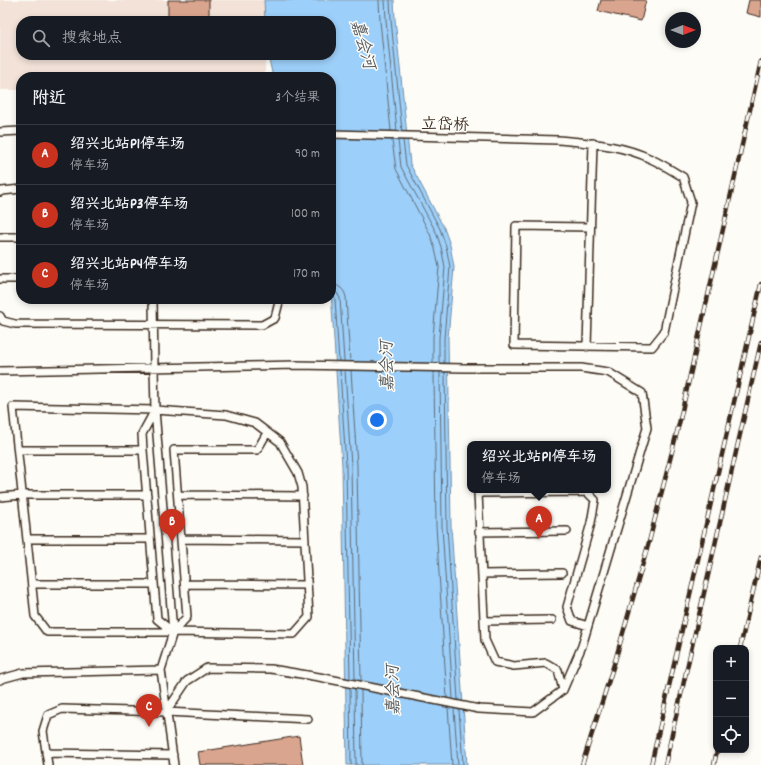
<!DOCTYPE html>
<html lang="zh">
<meta charset="utf-8">
<style>
body{margin:0;font-family:Dekko,"LXGW WenKai TC",sans-serif;background:#242831;color:#f1f3f6}
.controls{position:absolute;right:12px;bottom:12px;display:grid;overflow:hidden;border-radius:8px;box-shadow:0 2px 6px #0003}
.controls button{width:36px;height:36px;display:grid;place-items:center;padding:0;border:0;border-bottom:1px solid #363941;background:#171b24;color:#f1f3f6;font:20px sans-serif}
.compass{position:absolute;left:665px;top:12px;width:36px;height:36px;border-radius:50%;background:#171b24;box-shadow:0 2px 6px #0003;rotate:90deg}
.you{position:absolute;left:377px;top:420px;width:14px;height:14px;margin:-10px;border:3px solid #fff;border-radius:50%;background:#1a73e8;box-shadow:0 0 0 6px #1a73e833}
.badge{display:grid;place-items:center;width:26px;height:26px;border-radius:50%;background:#c8321e;color:#fff;font-size:13px;font-weight:700}
.pin{position:absolute;translate:-50% -33px;filter:drop-shadow(0 1px 2px #0008)}
.pin::after{content:'';position:absolute;top:21px;width:14px;height:12px;background:inherit;clip-path:polygon(0 0,100% 0,50% 100%)}
.popup{position:absolute;left:467px;top:441px;width:144px;height:52px;box-sizing:border-box;display:grid;place-content:center;border-radius:8px;background:#171b24;filter:drop-shadow(0 1px 3px #0005);font-size:13px;white-space:nowrap;color:#9ea1a6}
.popup b{font-size:15px;color:#f1f3f6}
.popup::after{content:'';position:absolute;left:50%;top:100%;margin-left:-8px;border:8px solid transparent;border-top-color:#171b24}
.list{margin:0;padding:0;list-style:none}
h2{display:flex;justify-content:space-between;align-items:center;height:52px;margin:0;padding:0 16px;font-size:17px}
h2 small{font-size:13px;font-weight:400;color:#9ea1a6}
.list li{display:grid;grid-template-columns:26px 1fr auto;gap:12px;align-items:center;box-sizing:border-box;height:60px;padding:0 16px;border-top:1px solid #363941}
.list b{display:block;font-size:15px;white-space:nowrap}
.list p{margin:0;font-size:13px;white-space:nowrap;color:#9ea1a6}
.list em{font-size:13px;font-style:normal;color:#9ea1a6}
.icon{flex:none;width:22px;height:22px;fill:none;stroke:currentColor;stroke-width:2;stroke-linecap:round;stroke-linejoin:round}
.map{position:relative;flex:none;width:761px;height:765px;overflow:hidden}
.search{position:absolute;background:#171b24;box-shadow:0 2px 6px #0003;left:16px;top:16px;width:320px;height:44px;display:flex;align-items:center;gap:10px;box-sizing:border-box;padding:0 14px;border-radius:16px;color:#9ea1a6;font-size:15px}
.panel{position:absolute;background:#171b24;box-shadow:0 2px 6px #0003;left:16px;top:72px;width:320px;height:232px;border-radius:16px}
.map>svg:first-child{display:block}
.built{fill:#f2e2d8}
.water{fill:#9ccff9;stroke:#758da1}
.lines{fill:none;stroke-linecap:round;stroke-linejoin:round}
.shore{stroke:#626c76;stroke-width:1}
.building{fill:#daa58f;stroke:#3b2a1e}
.service-casing{stroke:#3b2a1e;stroke-width:10}
.service{stroke:#fdfcf7;stroke-width:7}
.rail-casing{stroke:#3b2a1e;stroke-width:4.5}
.rail{stroke:#fdfcf7;stroke-width:3;stroke-dasharray:9;stroke-linecap:butt}
.labels{text-anchor:middle;stroke-width:3;stroke-linejoin:round;paint-order:stroke}
.street-label{font-size:16px;fill:#3b2a1e;stroke:#fdfcf7}
.water-label{font-size:17px;font-style:italic;fill:#585c60;stroke:#fdfcf7}
</style>
<div class="map">
<svg width="761" height="765" viewBox="0 0 761 765">
<rect width="100%" height="100%" fill="#fdfcf7"/>
<filter id="ink" filterUnits="userSpaceOnUse"><feTurbulence type="fractalNoise" baseFrequency=".025" numOctaves="2"/><feDisplacementMap in="SourceGraphic" scale="8" xChannelSelector="R" yChannelSelector="G"/><feConvolveMatrix kernelMatrix="1 2 1 2 8 2 1 2 1" color-interpolation-filters="sRGB"/></filter>
<g filter="url(#ink)">
<!-- built -->
<path class="built" d="M0,0H265V21H21V55H265V77H21V90H0Z"/>
<!-- water -->
<path class="water" d="M264,0H394L395,19L410,164L444,228L450,245L454,267L448,338L451,526L467,765H347L342,466L331,292V77H273L268,55H331V21H265Z"/>
<g class="lines">
<!-- shore -->
<path class="shore" d="M379,0L380,21L391,131
M385,0L386,20L397,131
M390,0L391,20L402,131
M392,140L396,169L430,234L435,249L439,267L433,337V363
M398,140L401,167L436,232L441,247L445,267L439,338V363
M403,140L406,165L440,229L446,246L450,267L444,338V363
M331,284C339,285 344,289 346,297L350,361
M331,290L337,293L340,298L344,361
M331,295L334,296L335,299L339,361
M340,370L346,466L350,679
M345,370L351,466L355,680
M351,370L357,466L361,681
M434,372L436,526L447,698
M440,372L442,526L453,699
M445,372L447,526L458,700
M350,688L351,765
M355,689L356,765
M361,690L362,765
M448,707L452,765
M454,709L458,765
M459,710L463,765"/>
</g>
<!-- building -->
<path class="building" d="M168,0H209V19L168,20Z
M601,0H646L641,21L598,11Z
M749,0H761V17L746,13Z
M299,736L303,765H200L198,752Z"/>
<g class="lines">
<!-- service casing -->
<g class="service-casing">
<path id="service" d="M0,132L21,131
M331,134L558,140C589,143 623,145 651,159C662,164 673,171 683,177L691,202L664,332L652,347L514,345L516,226L590,227
M0,192L2,191L21,189
M0,237H21
M0,279H21
M153,299L154,368L155,410L173,632L161,670L174,765
M0,316L3,321L15,324L262,325L275,318L279,302V299
M587,347L593,143
M0,371L296,365L465,368H581L608,372L642,393L647,428L582,646L563,690L533,712L479,709L319,677L271,669L207,668L187,681L166,712
M13,407L155,410L226,415L255,423L280,442L298,473L302,487L309,617L294,634L173,632H47L35,616Z
M155,410L142,434L143,450L157,619L173,632L187,617L174,450H257L267,433
M18,450H143
M178,495L303,496
M0,497L22,495H147
M479,532L567,531
M27,539H150
M181,539L305,540
M482,574L562,573
M32,584H154
M185,584L307,585
M484,621L552,620
M0,680L1,679L23,673L161,670
M563,690L558,670L546,663L514,666L495,662L485,640L478,493L587,492L595,500L591,523L567,607L572,621L588,626
M46,753L173,755
M48,765L43,731L48,715L62,709L166,712L308,719"/>
</g>
<!-- service -->
<use href="#service" class="service"/>
<!-- rail casing -->
<g class="rail-casing">
<path id="rail" d="M740,648L761,557
M582,765L615,661L649,542L679,424L761,61
M651,765L761,284
M665,765L761,342
M714,765L717,750"/>
</g>
<!-- rail -->
<use href="#rail" class="rail"/>
</g>
</g>
<g class="labels">
<!-- street labels -->
<g class="street-label">
<text transform="translate(445 123) rotate(1)" y="6">立岱桥</text>
</g>
<!-- water labels -->
<g class="water-label">
<text transform="translate(364 44) rotate(74)" y="6">嘉会河</text>
<text transform="translate(386 366) rotate(-91)" y="6">嘉会河</text>
<text transform="translate(392 690) rotate(-91)" y="6">嘉会河</text>
</g>
</g>
</svg>
<div class="controls">
<button>+</button>
<button>−</button>
<button><svg class="icon" aria-label="locate" viewBox="0 0 24 24"><circle cx="12" cy="12" r="6"/><path d="M12 2v4M12 18v4M2 12h4M18 12h4"/></svg></button>
</div>
<svg class="compass" viewBox="-18 -18 36 36"><path d="M0-13l5 13h-10z" fill="#e53935"/><path d="M0 13l5-13h-10z" fill="#9ea1a6"/></svg>
<div class="you"></div>
<div class="pin badge" style="left:539px;top:539px">A</div>
<div class="popup"><b>绍兴北站P1停车场</b>停车场</div>
<div class="pin badge" style="left:172px;top:542px">B</div>
<div class="pin badge" style="left:149px;top:727px">C</div>
<div class="search"><svg class="icon" aria-label="search" viewBox="0 0 24 24"><circle cx="10" cy="10" r="6"/><path d="M15 15l6 6"/></svg>搜索地点</div>
<section class="panel">
<h2>附近<small>3个结果</small></h2>
<ul class="list">
<li><span class="badge">A</span><div><b>绍兴北站P1停车场</b><p>停车场</p></div><em>90 m</em></li>
<li><span class="badge">B</span><div><b>绍兴北站P3停车场</b><p>停车场</p></div><em>100 m</em></li>
<li><span class="badge">C</span><div><b>绍兴北站P4停车场</b><p>停车场</p></div><em>170 m</em></li>
</ul>
</section>
</div>
